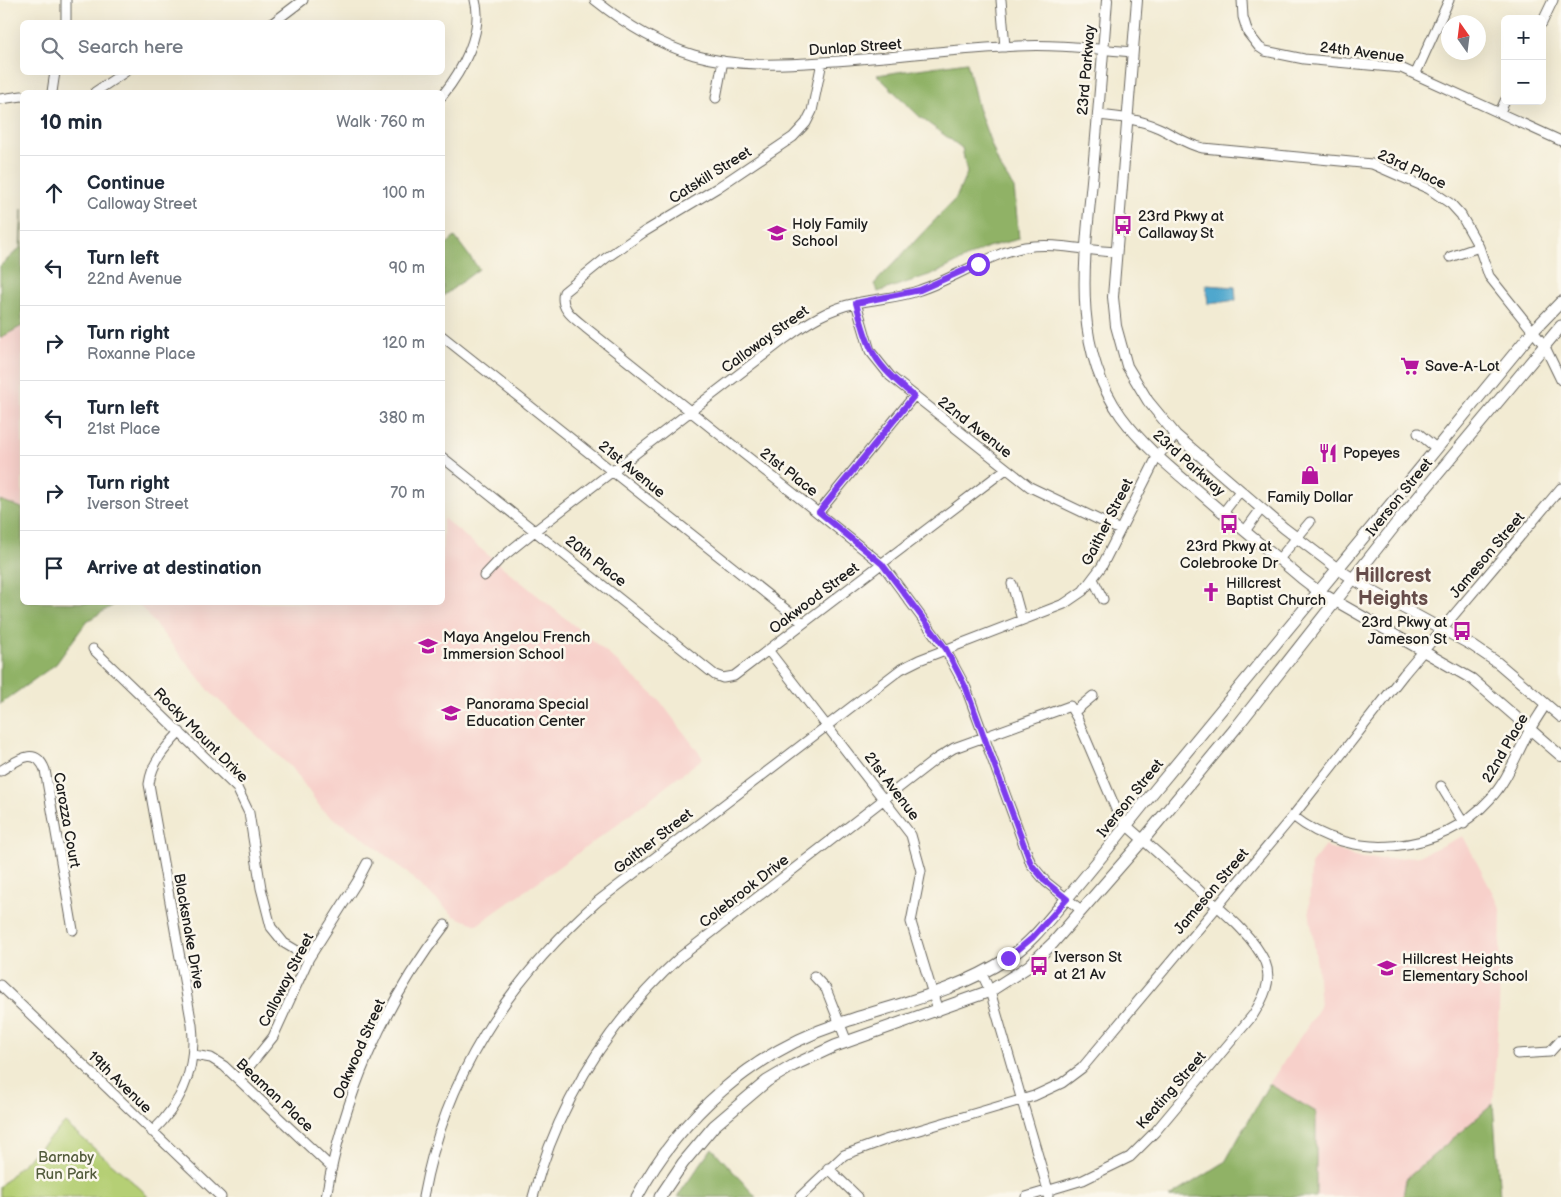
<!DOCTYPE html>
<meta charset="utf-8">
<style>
body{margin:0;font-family:"Balsamiq Sans",sans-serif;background:#f6f6f7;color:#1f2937}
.controls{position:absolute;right:15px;top:15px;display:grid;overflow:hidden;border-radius:8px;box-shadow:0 5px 20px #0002}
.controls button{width:45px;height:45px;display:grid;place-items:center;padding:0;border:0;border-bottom:1px solid #e0e1e3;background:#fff;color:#1f2937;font:25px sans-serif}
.compass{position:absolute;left:1441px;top:15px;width:45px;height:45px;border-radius:50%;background:#fff;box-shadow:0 5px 20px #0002;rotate:346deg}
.stop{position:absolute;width:15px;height:15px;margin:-11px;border:4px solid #7c3aed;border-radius:50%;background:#fff}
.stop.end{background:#7c3aed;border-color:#fff;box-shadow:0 1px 5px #0008}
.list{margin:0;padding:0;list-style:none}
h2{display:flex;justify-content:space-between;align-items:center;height:65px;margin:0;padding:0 20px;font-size:21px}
h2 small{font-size:16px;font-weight:400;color:#747a83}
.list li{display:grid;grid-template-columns:32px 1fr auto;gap:15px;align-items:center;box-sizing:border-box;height:75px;padding:0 20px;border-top:1px solid #e0e1e3}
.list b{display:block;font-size:19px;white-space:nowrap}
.list p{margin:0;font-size:16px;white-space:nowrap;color:#747a83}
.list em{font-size:16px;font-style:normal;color:#747a83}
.icon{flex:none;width:28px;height:28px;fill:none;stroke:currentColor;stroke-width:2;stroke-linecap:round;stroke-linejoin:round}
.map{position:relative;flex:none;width:1561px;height:1197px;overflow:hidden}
.search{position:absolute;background:#fff;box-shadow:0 5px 20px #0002;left:20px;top:20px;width:425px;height:55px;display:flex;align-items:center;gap:12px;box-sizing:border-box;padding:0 18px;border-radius:8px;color:#747a83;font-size:19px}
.panel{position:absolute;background:#fff;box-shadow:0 5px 20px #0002;left:20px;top:90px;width:425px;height:515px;border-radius:8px}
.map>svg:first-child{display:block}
.built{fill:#f7d0ca}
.green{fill:#b5cf75;stroke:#687648}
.forest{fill:#90b266;stroke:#566741}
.water{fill:#50a7cd;stroke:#366274}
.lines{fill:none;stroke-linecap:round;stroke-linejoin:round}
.minor-casing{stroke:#67645c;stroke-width:11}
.tertiary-casing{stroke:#67645c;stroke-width:12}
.secondary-casing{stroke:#67645c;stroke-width:13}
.minor{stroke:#fff;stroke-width:9}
.tertiary{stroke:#fff;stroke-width:10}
.secondary{stroke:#fff;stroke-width:11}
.route{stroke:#7c3aed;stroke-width:6}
.labels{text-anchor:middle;stroke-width:5;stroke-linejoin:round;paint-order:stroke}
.street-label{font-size:15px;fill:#1c1c1c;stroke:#fbf7ec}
.poi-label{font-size:15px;fill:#1c1c1c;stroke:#fbf7ec;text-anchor:start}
.park-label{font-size:15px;fill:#525b3b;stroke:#fbf7ec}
.district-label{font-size:20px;font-weight:bold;fill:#664d4a;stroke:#fbf7ec}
</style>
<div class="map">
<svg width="1561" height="1197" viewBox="0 0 1561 1197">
<rect width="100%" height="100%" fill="#fbf7ec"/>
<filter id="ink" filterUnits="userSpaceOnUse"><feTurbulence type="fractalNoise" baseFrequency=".02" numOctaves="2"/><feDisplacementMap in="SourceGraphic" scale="10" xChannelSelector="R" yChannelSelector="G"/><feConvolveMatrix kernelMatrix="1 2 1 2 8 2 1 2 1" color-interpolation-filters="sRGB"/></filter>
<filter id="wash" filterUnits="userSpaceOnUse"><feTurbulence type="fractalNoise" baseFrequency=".0096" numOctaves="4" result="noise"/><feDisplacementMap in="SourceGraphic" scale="20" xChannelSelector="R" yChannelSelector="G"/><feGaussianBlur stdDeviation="1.12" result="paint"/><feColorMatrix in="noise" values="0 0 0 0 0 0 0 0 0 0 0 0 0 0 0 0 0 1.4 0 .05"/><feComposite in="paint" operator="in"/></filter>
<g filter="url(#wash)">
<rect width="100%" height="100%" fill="#f2ebd3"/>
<!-- built -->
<path class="built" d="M22,326V508L0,500V338Z
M443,518L605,651L660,701L703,758L599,838L477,925L454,916L405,871L365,839L323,811L293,769L211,693L138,603L442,602Z
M1463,836L1501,909L1499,1009L1493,1104L1406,1179L1403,1197H1316V1112L1269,1084L1320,1007L1317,965L1309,910L1311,864L1325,846L1361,858L1388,859L1419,856Z"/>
<!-- green -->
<path class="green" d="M65,1123L142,1190L148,1197H0V1186Z"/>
<!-- forest -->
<path class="forest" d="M967,62L978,108L999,165L1014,188L1019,239L988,247L938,272L878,292L874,284L956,198L967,173L962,148L920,117L877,75Z
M22,209V326L0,338V266L20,248Z
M455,237L479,269L443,296V247Z
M0,500L22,508V602L117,603L87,621L56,664L0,704Z
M1269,1084L1316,1112V1197H1169L1225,1162Z
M1493,1104L1500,1197H1403L1406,1179Z
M712,1148L756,1197H677Z"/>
<!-- water -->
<path class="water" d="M1206,285L1235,287L1236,300L1208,304Z"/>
</g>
<g filter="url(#ink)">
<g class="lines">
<!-- minor casing -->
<g class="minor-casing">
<path id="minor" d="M595,0C625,24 657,44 694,55C737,67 778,65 822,62C888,58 953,49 1018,46C1057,44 1094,49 1132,52
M1001,0L1005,47
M1242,0L1243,17L1248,33L1259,47L1265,51L1304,59L1401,68L1561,141
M66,22V0
M274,22L303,0
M1542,23L1553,0
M822,62L812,111L806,123L793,137L717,188L644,232L606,258L564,292C559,309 574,318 586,328L882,564L945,649L966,688L1031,864L1046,882L1081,910
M1416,73L1449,0
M52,92L55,72
M95,92L125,72
M442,96C462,71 484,32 475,0
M716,98L723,61
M0,99L22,96
M1500,112L1505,101
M1098,115C1119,117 1139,119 1159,128C1174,135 1187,145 1203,148L1372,164L1429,189L1451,204L1461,215L1479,247L1489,276L1544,345L1561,380
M1450,257L1479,247
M856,303L870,351L890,376L1030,487L1120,530
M442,336L803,623
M1418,433L1436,448
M442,457L715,675L723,678L734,676L1006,469
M819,512L914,396
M1223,513L1240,491
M1245,531L1261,509
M1279,559L1310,522
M484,576L500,559L536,530L786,338C808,322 830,308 857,303C878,298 900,298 920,290C956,278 988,254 1025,247C1055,242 1086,251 1116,252
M1093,579L1103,599
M1012,584L1022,620
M93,649L237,788L249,813L261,888L271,927L284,943L309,958
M768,650L911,835L921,871L911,922L938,1011
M1074,712L1093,696
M0,771C16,762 35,744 45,770L73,930
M1441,786L1464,824
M1293,816C1351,863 1441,854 1490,799C1505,783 1513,763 1523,743C1529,729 1538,717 1546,704
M982,974L990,991L1048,1190V1196
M814,976L826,989L847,1042
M0,985L221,1197
M1517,1054L1550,1052L1561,1040
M194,1055L211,1058L224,1066L331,1167
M239,1079L273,1037L309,958L357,882L367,863
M152,1132C183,1102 197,1068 192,1025L149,784C152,762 165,748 180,732
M828,1168L858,1197
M326,1197C343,1098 383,1004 445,925
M423,1197C445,1076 507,982 598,901L901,669L919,660L1064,604L1083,591L1102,566L1157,457L1176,435
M533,1197C558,1102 608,1023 680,957L936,759L954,748L1070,706L1077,718L1118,814L1126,825C1151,847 1176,869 1201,892C1223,912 1252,934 1265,962C1273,981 1263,999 1253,1015L1155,1132L1130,1157L1083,1180L1026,1197
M800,1197L844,1155L885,1140L1034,1096L1062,1083L1082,1068L1293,816L1404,674L1561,488"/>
</g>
<!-- tertiary casing -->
<g class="tertiary-casing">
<path id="tertiary" d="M1107,0C1103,53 1099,106 1094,159C1087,246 1067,340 1121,416C1143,446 1172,469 1200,493C1233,522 1268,550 1301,578L1318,591L1472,679L1561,756
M1137,0L1113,297L1116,326L1127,366L1148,401L1176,435L1284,528L1338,569L1372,591L1473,646L1498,663L1561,717"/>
</g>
<!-- secondary casing -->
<g class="secondary-casing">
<path id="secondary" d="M637,1197C681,1115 753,1052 841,1023C897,1004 958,991 1008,958C1029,945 1046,923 1062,904C1094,867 1124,828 1155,790C1282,638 1407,484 1533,331L1561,302
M660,1197L683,1163L714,1126L767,1081L794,1065L835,1046L990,991L1029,966L1053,943L1143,840L1235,729L1396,524L1561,326"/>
</g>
<!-- minor -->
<use href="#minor" class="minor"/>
<!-- tertiary -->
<use href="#tertiary" class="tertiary"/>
<!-- secondary -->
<use href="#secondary" class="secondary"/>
</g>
</g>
<g class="lines" filter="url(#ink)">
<!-- route -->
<path class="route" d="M978,264L920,290L856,303C870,354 873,362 914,396L819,512L882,564L946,649L966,688L1031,864L1046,882L1067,899L1032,938L1008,958"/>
</g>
<!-- icons -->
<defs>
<g id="bus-bare" transform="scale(1.5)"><path d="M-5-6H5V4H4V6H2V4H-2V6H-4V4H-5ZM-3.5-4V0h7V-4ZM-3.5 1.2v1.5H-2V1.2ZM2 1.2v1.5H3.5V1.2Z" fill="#b5179e" stroke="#fbf7ec" stroke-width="2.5" paint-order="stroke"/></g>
<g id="school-bare" transform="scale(1.5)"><path d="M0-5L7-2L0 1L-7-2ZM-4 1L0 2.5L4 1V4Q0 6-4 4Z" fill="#b5179e" stroke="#fbf7ec" stroke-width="2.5" paint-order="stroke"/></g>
<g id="supermarket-bare" transform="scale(1.5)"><path d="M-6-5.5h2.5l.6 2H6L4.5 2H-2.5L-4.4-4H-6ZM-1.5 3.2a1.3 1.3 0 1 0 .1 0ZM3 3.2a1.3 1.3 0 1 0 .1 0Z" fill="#b5179e" stroke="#fbf7ec" stroke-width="2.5" paint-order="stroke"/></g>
<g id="restaurant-bare" transform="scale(1.5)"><path d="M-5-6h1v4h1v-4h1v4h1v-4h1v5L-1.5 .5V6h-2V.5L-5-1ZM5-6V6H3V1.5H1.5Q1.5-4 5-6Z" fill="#b5179e" stroke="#fbf7ec" stroke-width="2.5" paint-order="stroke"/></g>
<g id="shop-bare" transform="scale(1.5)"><path d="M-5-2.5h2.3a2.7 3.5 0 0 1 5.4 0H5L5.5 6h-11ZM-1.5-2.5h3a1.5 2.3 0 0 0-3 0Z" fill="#b5179e" stroke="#fbf7ec" stroke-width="2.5" paint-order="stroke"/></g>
<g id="church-bare" transform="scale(1.5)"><path d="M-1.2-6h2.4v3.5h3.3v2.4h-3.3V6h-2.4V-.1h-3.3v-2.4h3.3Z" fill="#b5179e" stroke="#fbf7ec" stroke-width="2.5" paint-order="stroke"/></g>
</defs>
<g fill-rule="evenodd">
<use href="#bus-bare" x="1123" y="225"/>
<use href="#school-bare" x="777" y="233"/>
<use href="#supermarket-bare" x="1410" y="366"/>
<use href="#restaurant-bare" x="1328" y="453"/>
<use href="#shop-bare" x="1310" y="475"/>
<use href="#bus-bare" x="1229" y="524"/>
<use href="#church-bare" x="1211" y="592"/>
<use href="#bus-bare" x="1462" y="631"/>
<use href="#school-bare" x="428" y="646"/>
<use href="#school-bare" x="451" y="713"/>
<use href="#bus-bare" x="1039" y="966"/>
<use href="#school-bare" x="1387" y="968"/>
</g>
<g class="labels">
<!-- street labels -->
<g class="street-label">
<text transform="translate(855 47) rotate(-4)" y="5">Dunlap Street</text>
<text transform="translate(1362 52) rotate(7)" y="5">24th Avenue</text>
<text transform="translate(1086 70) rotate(-85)" y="5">23rd Parkway</text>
<text transform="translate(1412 169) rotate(25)" y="5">23rd Place</text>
<text transform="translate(710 175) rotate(-32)" y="5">Catskill Street</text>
<text transform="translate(765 339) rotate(-36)" y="5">Calloway Street</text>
<text transform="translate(975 427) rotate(38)" y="5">22nd Avenue</text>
<text transform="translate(1189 463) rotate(42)" y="5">23rd Parkway</text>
<text transform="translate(632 469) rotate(39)" y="5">21st Avenue</text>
<text transform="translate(789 472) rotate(38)" y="5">21st Place</text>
<text transform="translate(1399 497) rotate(-51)" y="5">Iverson Street</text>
<text transform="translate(1107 522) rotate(-63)" y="5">Gaither Street</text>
<text transform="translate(1487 555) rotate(-50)" y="5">Jameson Street</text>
<text transform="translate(596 561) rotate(38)" y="5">20th Place</text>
<text transform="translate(814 598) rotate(-37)" y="5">Oakwood Street</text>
<text transform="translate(201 735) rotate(45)" y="5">Rocky Mount Drive</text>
<text transform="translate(1505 748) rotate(-60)" y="5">22nd Place</text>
<text transform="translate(892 786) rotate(53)" y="5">21st Avenue</text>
<text transform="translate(1130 798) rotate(-51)" y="5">Iverson Street</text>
<text transform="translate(67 820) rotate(80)" y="5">Carozza Court</text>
<text transform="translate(653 841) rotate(-38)" y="5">Gaither Street</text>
<text transform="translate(744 891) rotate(-38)" y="5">Colebrook Drive</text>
<text transform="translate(1211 891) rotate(-50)" y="5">Jameson Street</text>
<text transform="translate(189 931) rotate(80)" y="5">Blacksnake Drive</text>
<text transform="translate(286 980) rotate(-63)" y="5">Calloway Street</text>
<text transform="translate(359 1049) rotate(-66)" y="5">Oakwood Street</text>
<text transform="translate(120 1082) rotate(44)" y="5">19th Avenue</text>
<text transform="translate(1171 1090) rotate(-49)" y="5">Keating Street</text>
<text transform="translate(275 1095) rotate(43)" y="5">Beaman Place</text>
</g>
<!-- poi labels -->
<g class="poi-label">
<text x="1138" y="221">23rd Pkwy at<tspan x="1138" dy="17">Callaway St</tspan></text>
<text x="792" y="229">Holy Family<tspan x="792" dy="17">School</tspan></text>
<text x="1425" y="371">Save-A-Lot</text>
<text x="1343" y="458">Popeyes</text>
<text x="1310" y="502" text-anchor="middle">Family Dollar</text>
<text x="1229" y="551" text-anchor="middle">23rd Pkwy at<tspan x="1229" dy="17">Colebrooke Dr</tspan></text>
<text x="1226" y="588">Hillcrest<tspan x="1226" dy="17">Baptist Church</tspan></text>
<text x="1447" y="627" text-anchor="end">23rd Pkwy at<tspan x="1447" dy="17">Jameson St</tspan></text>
<text x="443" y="642">Maya Angelou French<tspan x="443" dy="17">Immersion School</tspan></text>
<text x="466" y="709">Panorama Special<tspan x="466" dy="17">Education Center</tspan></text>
<text x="1054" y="962">Iverson St<tspan x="1054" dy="17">at 21 Av</tspan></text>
<text x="1402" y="964">Hillcrest Heights<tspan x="1402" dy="17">Elementary School</tspan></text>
</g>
<!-- park labels -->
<g class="park-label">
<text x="66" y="1162">Barnaby<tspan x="66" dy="17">Run Park</tspan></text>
</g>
<!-- district labels -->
<g class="district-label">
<text x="1393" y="582">Hillcrest<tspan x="1393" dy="23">Heights</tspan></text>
</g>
</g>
</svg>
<div class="controls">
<button>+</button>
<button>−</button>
</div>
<svg class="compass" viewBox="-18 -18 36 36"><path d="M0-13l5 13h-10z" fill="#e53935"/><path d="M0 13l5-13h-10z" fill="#747a83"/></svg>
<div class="stop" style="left:978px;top:264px"></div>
<div class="stop end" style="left:1008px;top:958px"></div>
<div class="search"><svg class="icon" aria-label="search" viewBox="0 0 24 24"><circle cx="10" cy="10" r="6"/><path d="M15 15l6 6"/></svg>Search here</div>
<section class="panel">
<h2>10 min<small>Walk · 760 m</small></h2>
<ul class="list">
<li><svg class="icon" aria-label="ahead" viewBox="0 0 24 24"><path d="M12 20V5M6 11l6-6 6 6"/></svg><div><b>Continue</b><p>Calloway Street</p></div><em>100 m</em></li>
<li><svg class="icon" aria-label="left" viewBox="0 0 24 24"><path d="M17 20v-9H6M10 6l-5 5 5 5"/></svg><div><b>Turn left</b><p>22nd Avenue</p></div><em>90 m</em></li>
<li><svg class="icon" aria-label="right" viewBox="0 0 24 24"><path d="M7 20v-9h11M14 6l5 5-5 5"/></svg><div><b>Turn right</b><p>Roxanne Place</p></div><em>120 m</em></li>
<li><svg class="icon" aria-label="left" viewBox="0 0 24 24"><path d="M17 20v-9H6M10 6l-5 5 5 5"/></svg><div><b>Turn left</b><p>21st Place</p></div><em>380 m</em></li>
<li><svg class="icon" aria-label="right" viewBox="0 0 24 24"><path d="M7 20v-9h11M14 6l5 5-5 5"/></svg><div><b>Turn right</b><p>Iverson Street</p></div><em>70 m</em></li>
<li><svg class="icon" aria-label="arrive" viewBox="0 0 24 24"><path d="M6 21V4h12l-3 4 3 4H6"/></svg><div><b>Arrive at destination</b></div></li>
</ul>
</section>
</div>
